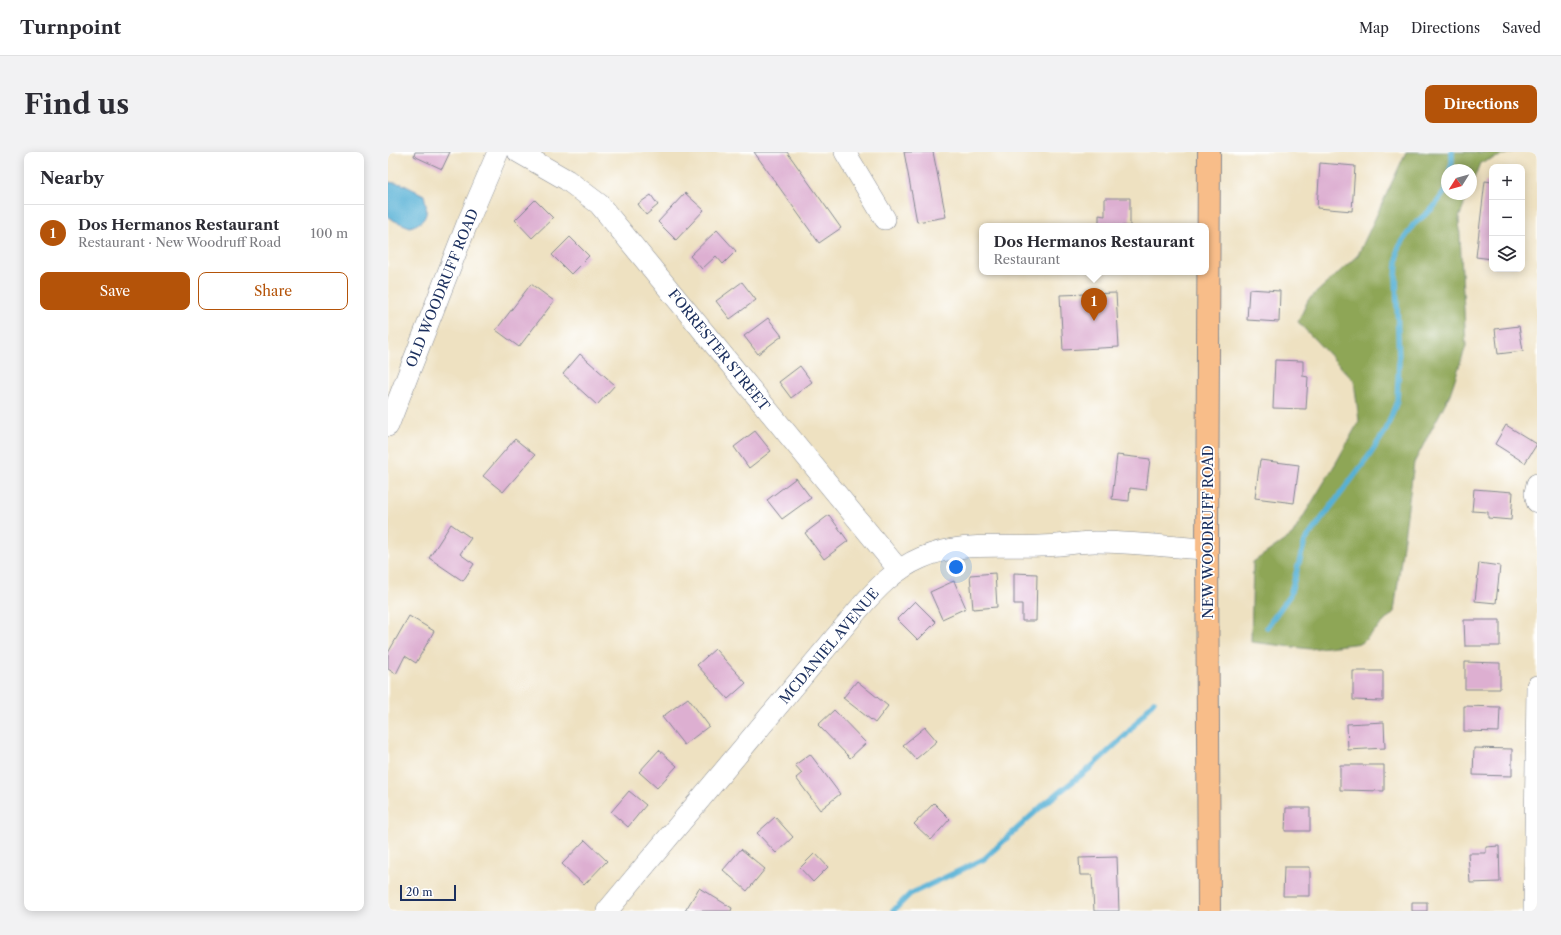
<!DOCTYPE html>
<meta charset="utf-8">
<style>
body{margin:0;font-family:"Libre Caslon Text",serif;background:#f2f2f3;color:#2b2b33}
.controls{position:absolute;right:12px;top:12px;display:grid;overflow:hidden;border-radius:8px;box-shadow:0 2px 10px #0003}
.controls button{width:36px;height:36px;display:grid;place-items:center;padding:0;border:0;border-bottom:1px solid #e1e1e2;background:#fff;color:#2b2b33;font:20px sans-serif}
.compass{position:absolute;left:1053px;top:12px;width:36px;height:36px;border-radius:50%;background:#fff;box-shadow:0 2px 10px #0003;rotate:233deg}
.scale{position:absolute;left:12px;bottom:10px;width:56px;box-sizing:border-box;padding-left:4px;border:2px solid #1b2f5e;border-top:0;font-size:11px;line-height:14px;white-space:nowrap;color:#1b2f5e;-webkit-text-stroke:3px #fff;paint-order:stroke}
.you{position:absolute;left:568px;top:415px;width:14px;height:14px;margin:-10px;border:3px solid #fff;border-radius:50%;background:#1a73e8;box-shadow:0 0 0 6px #1a73e833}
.badge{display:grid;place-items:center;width:26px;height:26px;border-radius:50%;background:#b45309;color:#fff;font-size:13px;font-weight:700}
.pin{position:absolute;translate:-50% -33px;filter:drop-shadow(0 1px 2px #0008)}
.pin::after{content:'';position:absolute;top:21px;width:14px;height:12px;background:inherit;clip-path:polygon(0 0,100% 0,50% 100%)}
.popup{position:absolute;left:591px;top:71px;width:230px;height:52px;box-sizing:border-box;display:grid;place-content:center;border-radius:8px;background:#fff;filter:drop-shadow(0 1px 3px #0005);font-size:13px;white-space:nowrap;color:#7c7c81}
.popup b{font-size:15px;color:#2b2b33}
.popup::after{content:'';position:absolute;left:50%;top:100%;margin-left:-8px;border:8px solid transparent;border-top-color:#fff}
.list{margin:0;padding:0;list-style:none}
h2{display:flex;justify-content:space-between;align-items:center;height:52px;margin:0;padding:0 16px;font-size:17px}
h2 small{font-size:13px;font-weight:400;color:#7c7c81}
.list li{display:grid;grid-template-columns:26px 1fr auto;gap:12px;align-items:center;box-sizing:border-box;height:56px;padding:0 16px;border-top:1px solid #e1e1e2}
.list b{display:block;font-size:15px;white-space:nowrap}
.list p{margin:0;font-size:13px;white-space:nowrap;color:#7c7c81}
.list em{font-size:13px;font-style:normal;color:#7c7c81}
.actions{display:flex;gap:8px;padding:12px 16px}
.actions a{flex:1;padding:9px 0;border:1px solid #b45309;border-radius:8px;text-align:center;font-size:14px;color:#b45309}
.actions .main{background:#b45309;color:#fff}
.icon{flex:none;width:22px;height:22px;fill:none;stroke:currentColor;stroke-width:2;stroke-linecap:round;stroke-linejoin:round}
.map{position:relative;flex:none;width:1149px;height:759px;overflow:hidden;border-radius:8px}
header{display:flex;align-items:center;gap:24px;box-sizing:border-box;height:56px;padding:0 20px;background:#fff;border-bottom:1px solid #e1e1e2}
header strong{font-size:19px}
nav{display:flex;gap:22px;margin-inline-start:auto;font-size:14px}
.intro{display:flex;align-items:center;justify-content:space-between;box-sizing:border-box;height:96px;padding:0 24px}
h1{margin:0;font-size:28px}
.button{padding:10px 18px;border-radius:8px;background:#b45309;color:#fff;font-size:14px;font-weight:700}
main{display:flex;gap:24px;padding:0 24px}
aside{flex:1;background:#fff;border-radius:8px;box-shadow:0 2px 10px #0003}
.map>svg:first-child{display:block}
.forest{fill:#8ea657;stroke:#546a5a}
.water{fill:#57b1d5;stroke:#39709a}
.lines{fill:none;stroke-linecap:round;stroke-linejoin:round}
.stream{stroke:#57b1d5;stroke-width:5.5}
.building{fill:#ddafd1}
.minor-casing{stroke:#848890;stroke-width:22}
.major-casing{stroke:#848890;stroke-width:24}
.minor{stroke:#fff;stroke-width:21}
.major{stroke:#f8bd89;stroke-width:22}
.labels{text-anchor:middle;stroke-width:3.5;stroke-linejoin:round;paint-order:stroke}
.street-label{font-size:14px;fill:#1b2f5e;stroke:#fff}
</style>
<header>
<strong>Turnpoint</strong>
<nav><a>Map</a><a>Directions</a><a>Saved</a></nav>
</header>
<div class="intro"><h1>Find us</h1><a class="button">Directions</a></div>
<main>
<aside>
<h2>Nearby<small></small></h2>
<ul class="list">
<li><span class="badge">1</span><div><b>Dos Hermanos Restaurant</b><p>Restaurant · New Woodruff Road</p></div><em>100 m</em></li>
</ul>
<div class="actions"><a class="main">Save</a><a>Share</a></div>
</aside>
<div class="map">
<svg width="1149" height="759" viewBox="0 0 1149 759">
<rect width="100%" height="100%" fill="#fff"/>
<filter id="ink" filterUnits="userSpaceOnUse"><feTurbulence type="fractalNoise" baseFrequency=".025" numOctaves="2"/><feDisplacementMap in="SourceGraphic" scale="8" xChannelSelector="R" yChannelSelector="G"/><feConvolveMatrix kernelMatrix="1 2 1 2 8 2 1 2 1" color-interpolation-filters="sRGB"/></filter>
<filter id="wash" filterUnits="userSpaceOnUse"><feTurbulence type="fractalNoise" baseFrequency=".012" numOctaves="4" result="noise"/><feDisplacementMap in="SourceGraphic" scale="16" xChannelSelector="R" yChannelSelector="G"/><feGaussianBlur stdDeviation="0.9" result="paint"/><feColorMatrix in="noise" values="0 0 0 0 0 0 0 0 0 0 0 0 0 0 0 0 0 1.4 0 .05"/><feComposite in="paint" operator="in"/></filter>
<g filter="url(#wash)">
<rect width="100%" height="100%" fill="#eee1c1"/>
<!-- forest -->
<path class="forest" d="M1018,0H1125L1092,11L1083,34V18H1059V42H1080L1071,66L1078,194L1062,242L1026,311L1006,460L974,491L922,497L863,490L865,410L904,383L949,309L971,269L966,229L910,170L920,148L970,103Z"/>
<!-- water -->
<path class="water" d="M0,30L14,32L36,43C40,60 41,69 22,75L7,69L0,65Z"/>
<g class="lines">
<!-- stream -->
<path class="stream" d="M1062,18L1064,10V0
M879,475L902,443L917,389L981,304L998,278L1009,249L1011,209L1008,125L1010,97L1025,73L1045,56L1058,38L1059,32
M505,759L522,742L596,707L655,653L702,616L738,583L766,549"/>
</g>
<g id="blocks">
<!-- building -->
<path class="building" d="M27,0H62L54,17L26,4Z
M366,0H399L453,76L431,91Z
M516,0H545L558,65L529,70Z
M932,11L967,14L964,59L929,56Z
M1097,29L1104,30V107L1088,105Z
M297,41L316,58L288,88L270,70Z
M263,43L270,53L258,63L250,52Z
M717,46H742V74H711V63L717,64Z
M147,48L165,66L144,86L127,68Z
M329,78L348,99L335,112L328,104L314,117L302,104Z
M182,85L201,104L183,122L164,103Z
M354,130L368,148L342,167L328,149Z
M143,132L166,149L131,195L108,178Z
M861,137L892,139L891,170L859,168Z
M728,141L731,195L675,198L672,143Z
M380,166L394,184L370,202L356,184Z
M1131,174L1135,199L1110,202L1107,177Z
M192,202L227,233L209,253L175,222Z
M887,208L915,209V224L920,225L918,257L885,256Z
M412,214L424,230L403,246L391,230Z
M1118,273L1149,292L1137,311L1107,292Z
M367,279L383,299L361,316L346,295Z
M127,287L147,303L115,340L95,324Z
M729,303L762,307L758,338L742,336L741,349L724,347Z
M872,308L911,313L906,351L867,346Z
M408,326L423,346L394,367L379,348Z
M1086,337L1125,340L1123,368L1100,366V360L1084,359Z
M441,363L460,389L436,407L417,381Z
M63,372L83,386L72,402L86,412L75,429L41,406Z
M1091,411L1112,414L1108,451L1087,449Z
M607,421L609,455L585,457L582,423Z
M626,421L649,422L648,469H634V452H626Z
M566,429L578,456L554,467L542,440Z
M527,449L548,470L530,488L509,467Z
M21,464L46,479L28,511L17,504L8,522L0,517V501Z
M1076,468H1112V494H1077Z
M327,497L358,531L340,547L309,513Z
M1077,510L1112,511V537H1077Z
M965,519H995V549L965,548Z
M469,529L500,554L487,571L455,546Z
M300,546L321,574L296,593L274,565Z
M1076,554L1112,555L1111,580L1076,579Z
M446,558L478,591L462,606L430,573Z
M996,570L997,596L960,598L959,572Z
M537,575L549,589L528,607L515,593Z
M1086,596L1124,597V624L1085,623Z
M271,598L289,614L269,636L251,620Z
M422,602L452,642L432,658L408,626L414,621L407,613Z
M952,613H996V639L952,638Z
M241,639L258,653L240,675L223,660Z
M546,651L562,667L543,688L526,672Z
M898,656H922V679H897Z
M387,665L405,685L388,701L369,681Z
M197,688L219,709L196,733L174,712Z
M1111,694L1112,730L1082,731L1080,701H1098V695Z
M353,697L377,717L359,739L335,718Z
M427,701L440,715L425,730L412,716Z
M729,705L731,759H706L704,723H692L691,706Z
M896,715H922V744H895Z
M311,736L344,756L343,759H297Z
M1024,750H1039V759H1024Z"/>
</g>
</g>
<g filter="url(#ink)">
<use href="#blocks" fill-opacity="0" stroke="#848890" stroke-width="1"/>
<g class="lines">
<!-- minor casing -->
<g class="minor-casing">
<path id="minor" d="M130,0L179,28L211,52L511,418
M457,0L497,67
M0,274L79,72L110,0
M1149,332L1147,341L1149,350
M219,759L470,458C488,437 507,417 533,406C573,389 610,396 652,394C671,394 689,390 707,390C744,390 782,395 819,397
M1146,759L1149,534"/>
</g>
<!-- major casing -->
<g class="major-casing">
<path id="major" d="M821,0L819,397L821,759"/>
</g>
<!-- minor -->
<use href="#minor" class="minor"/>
<!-- major -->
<use href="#major" class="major"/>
</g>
</g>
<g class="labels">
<!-- street labels -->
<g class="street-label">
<text transform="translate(54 136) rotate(-68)" y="5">OLD WOODRUFF ROAD</text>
<text transform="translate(331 198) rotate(51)" y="5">FORRESTER STREET</text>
<text transform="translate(820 380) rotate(-90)" y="5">NEW WOODRUFF ROAD</text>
<text transform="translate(441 494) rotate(-50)" y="5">MCDANIEL AVENUE</text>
</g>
</g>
</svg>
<div class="controls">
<button>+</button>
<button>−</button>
<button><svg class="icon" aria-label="layers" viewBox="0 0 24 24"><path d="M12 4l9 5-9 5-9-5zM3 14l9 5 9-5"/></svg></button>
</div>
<svg class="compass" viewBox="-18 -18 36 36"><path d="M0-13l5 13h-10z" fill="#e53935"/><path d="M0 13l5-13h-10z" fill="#7c7c81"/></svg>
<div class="scale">20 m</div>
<div class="you"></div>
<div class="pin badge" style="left:706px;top:169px">1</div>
<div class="popup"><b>Dos Hermanos Restaurant</b>Restaurant</div>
</div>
</main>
